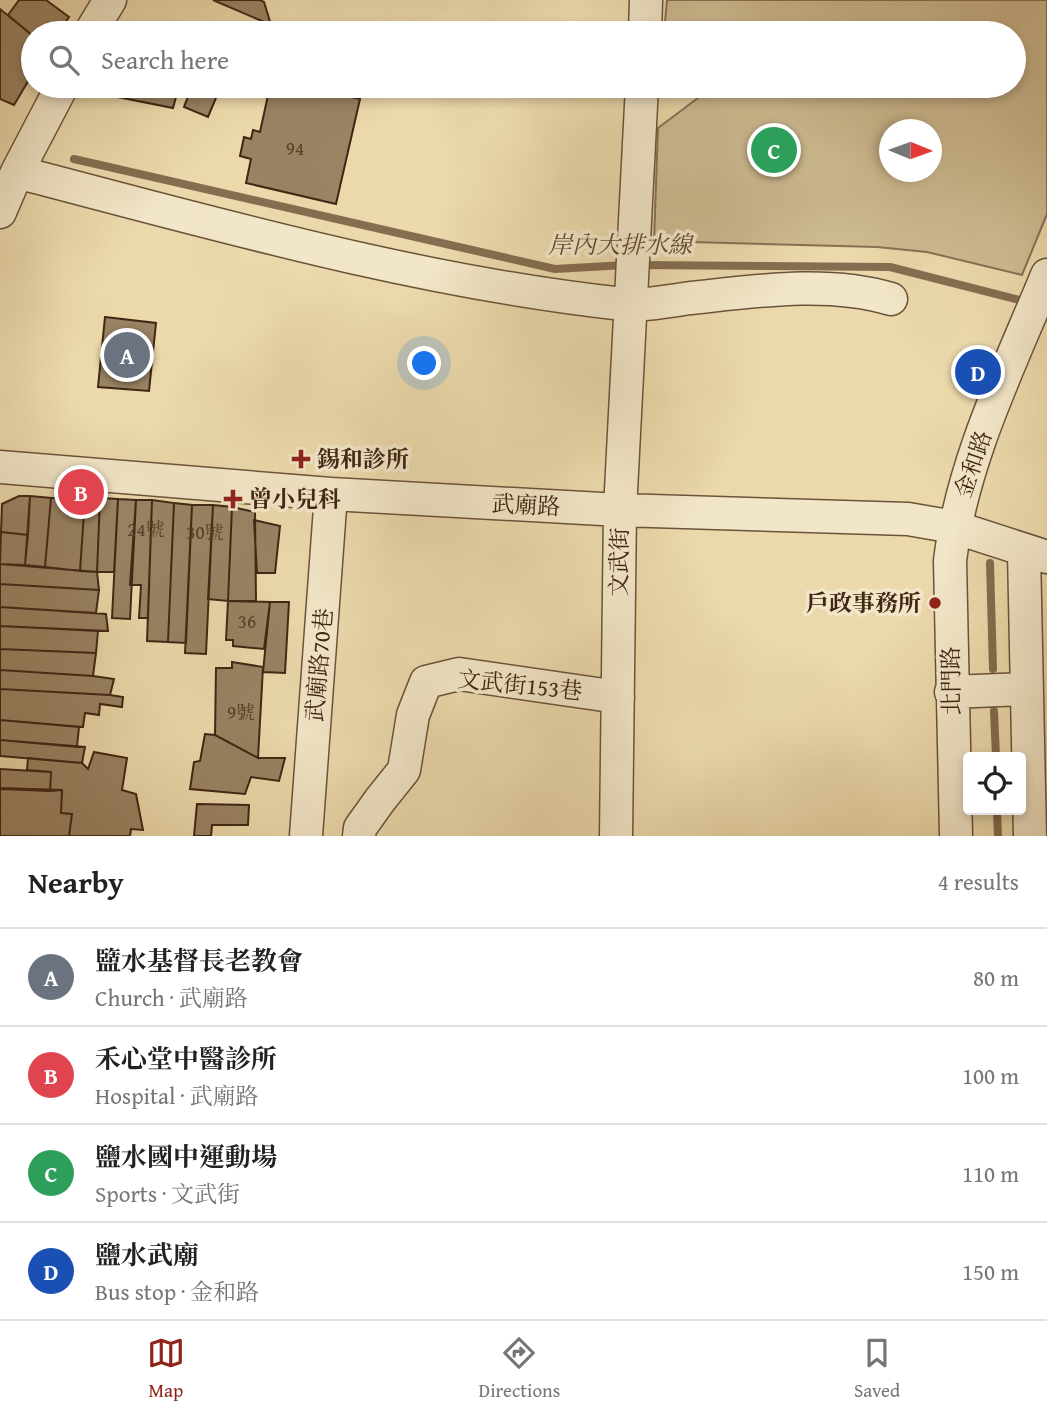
<!DOCTYPE html>
<meta charset="utf-8">
<style>
body{margin:0;font-family:"Gentium Book Plus","Noto Serif TC",serif;background:#f2f2f2;color:#222}
.controls{position:absolute;right:21px;bottom:21px;display:grid;overflow:hidden;border-radius:7px;box-shadow:0 4px 10px #0003}
.controls button{width:63px;height:63px;display:grid;place-items:center;padding:0;border:0;border-bottom:2px solid #e0e0e0;background:#fff;color:#222;font:35px sans-serif}
.compass{position:absolute;left:879px;top:119px;width:63px;height:63px;border-radius:50%;background:#fff;box-shadow:0 4px 10px #0003;rotate:91deg}
.you{position:absolute;left:425px;top:364px;width:24px;height:24px;margin:-18px;border:5px solid #fff;border-radius:50%;background:#1a73e8;box-shadow:0 0 0 10px #1a73e833}
.badge{display:grid;place-items:center;width:46px;height:46px;border-radius:50%;background:#8f2418;color:#fff;font-size:23px;font-weight:700}
.pin{position:absolute;translate:-50% -50%;border:4px solid #fff;box-shadow:0 2px 7px #0006}
.list{margin:0;padding:0;list-style:none}
h2{display:flex;justify-content:space-between;align-items:center;height:91px;margin:0;padding:0 28px;font-size:30px}
h2 small{font-size:23px;font-weight:400;color:#767676}
.list li{display:grid;grid-template-columns:46px 1fr auto;gap:21px;align-items:center;box-sizing:border-box;height:98px;padding:0 28px;border-top:2px solid #e0e0e0}
.list b{display:block;font-size:26px;white-space:nowrap}
.list p{margin:0;font-size:23px;white-space:nowrap;color:#767676}
.list em{font-size:23px;font-style:normal;color:#767676}
.icon{flex:none;width:38px;height:38px;fill:none;stroke:currentColor;stroke-width:2;stroke-linecap:round;stroke-linejoin:round}
.map{position:relative;flex:none;width:1047px;height:836px;overflow:hidden}
.search{position:absolute;background:#fff;box-shadow:0 4px 10px #0003;left:21px;right:21px;top:21px;height:77px;display:flex;align-items:center;gap:18px;box-sizing:border-box;padding:0 24px;border-radius:38px;color:#767676;font-size:26px}
.sheet{height:483px;background:#fff}
nav{display:flex;justify-content:space-around;align-items:center;box-sizing:border-box;height:98px;border-top:2px solid #e0e0e0;background:#fff;font-size:19px;color:#767676}
nav a{display:grid;justify-items:center;gap:4px}
nav .on{color:#8f2418}
.map>svg:first-child{display:block}
.green{fill:#cebb92;stroke:#877054;stroke-width:2;fill-rule:evenodd}
.lines{fill:none;stroke-linecap:round;stroke-linejoin:round}
.stream{stroke:#846d50;stroke-width:8}
.building{fill:#998363;stroke:#402615;stroke-width:2}
.minor-casing{stroke:#6b533a;stroke-width:35}
.minor{stroke:#f2e6c8;stroke-width:32}
.poi-dot{fill:#8f2418;stroke:#f2e6c8;stroke-width:2.5}
.labels{text-anchor:middle;stroke-width:7;stroke-linejoin:round;paint-order:stroke}
.number-label{font-size:19px;fill:#563d28}
.poi-label{font-size:23px;font-weight:bold;fill:#402615;stroke:#f2e6c8;text-anchor:start}
.street-label{font-size:23px;fill:#402615;stroke:#f2e6c8}
.water-label{font-size:24px;font-style:italic;fill:#624933;stroke:#f2e6c8}
</style>
<div class="map">
<svg width="1047" height="836" viewBox="0 0 1047 836">
<rect width="100%" height="100%" fill="#ebd9ab"/>
<filter id="stains"><feTurbulence type="fractalNoise" baseFrequency=".00286" numOctaves="4"/><feColorMatrix values="0 0 0 0 .2 0 0 0 0 .09 0 0 0 0 .02 0 0 0 .5 -.17"/></filter>
<radialGradient id="worn" r=".72"><stop offset=".6" stop-color="#630" stop-opacity="0"/><stop offset="1" stop-color="#630" stop-opacity=".3"/></radialGradient>
<!-- green -->
<path class="green" d="M667,0H1047V214L1022,275L927,252L877,247L654,241L658,128L714,86H1014V33H664ZM890,130H932V172H890Z"/>
<g class="lines">
<!-- stream -->
<path class="stream" d="M74,159L555,269L626,265
M639,265L890,267L1027,302
M990,563L993,669
M994,711L996,757
M997,810L998,836"/>
</g>
<!-- building -->
<path class="building" d="M19,0H46L69,17L58,33H33V36L8,15Z
M213,0H260L264,2L271,25Z
M0,9L33,36V73L14,105L0,99Z
M112,86H179L173,108L118,97Z
M192,86H221L208,117L184,107Z
M270,86H301L360,99L336,204L246,183L251,159L240,156L244,137L251,139L253,130L260,132Z
M105,317L156,323L149,391L98,387Z
M19,496H30L28,535L1,532L2,504Z
M30,496L51,498L45,567L25,565Z
M51,498H85L80,571L45,567Z
M85,498H100L97,572L80,571Z
M100,498L118,499L114,572H97Z
M118,499L136,500L130,619L112,618Z
M136,500H152L148,618H139L141,585H130Z
M152,500L174,503L168,642L147,641Z
M174,503L192,505L186,643L168,642Z
M192,505H213L206,654L185,653Z
M213,505L232,507L228,601L208,599Z
M232,507L255,512L256,601H228Z
M254,520L280,526L275,573H257Z
M1,532L28,535L25,565L0,564Z
M0,564L97,572L99,590L0,584Z
M0,584L99,590L96,613L0,607Z
M228,601L270,602L264,649L233,646V640H226Z
M270,602H289L285,673L263,672Z
M0,607L106,614L108,631L0,626Z
M0,626L98,631L96,653L0,649Z
M0,649L96,653L93,676L0,670Z
M232,662L263,667L258,758L215,735L216,668H232Z
M0,670L93,676L114,679L110,695L0,689Z
M0,689L110,695L123,697L122,707L100,704L99,715L85,713L83,727L0,720Z
M0,720L79,727L77,747L0,740Z
M205,734L215,735L258,758H285L279,781L251,777L245,794L190,789L194,762L200,761Z
M0,740L85,747L82,763L0,756Z
M94,752L127,758L122,790L136,794L143,830L131,829L130,836H69L72,814L61,813L62,790L50,791L51,772L27,770L28,758L82,763L88,769Z
M0,769L51,772L50,791L0,789Z
M0,788L62,790L61,813L72,814L69,836H0Z
M197,804L249,805L248,825H212L211,836H194Z"/>
<g class="lines">
<!-- minor casing -->
<g class="minor-casing">
<path id="minor" d="M90,33L110,0
M645,33L646,0
M17,172C216,224 418,282 623,304C645,306 669,301 691,298C756,291 828,280 891,299
M0,212L17,172L62,86
M0,467L331,494L620,510L908,519L954,527L1047,557
M1024,552L1030,836
M951,692L1026,689
M306,836L331,494
M359,836L360,828L380,800L404,770L413,715L426,682L459,674L618,697
M616,836L620,510L642,86
M956,836L950,561C962,461 1009,368 1047,275"/>
</g>
<!-- minor -->
<use href="#minor" class="minor"/>
</g>
<!-- markers -->
<g class="poi-dot">
<path d="M297.5 448.5h7v7h7v7h-7v7h-7v-7h-7v-7h7z"/>
<path d="M229.5 488.5h7v7h7v7h-7v7h-7v-7h-7v-7h7z"/>
<circle cx="935" cy="603" r="7"/>
</g>
<g class="labels">
<!-- number labels -->
<g class="number-label">
<text x="295" y="155">94</text>
<text x="146" y="536">24號</text>
<text x="205" y="539">30號</text>
<text x="247" y="628">36</text>
<text x="241" y="719">9號</text>
</g>
<!-- poi labels -->
<g class="poi-label">
<text x="317" y="467">錫和診所</text>
<text x="249" y="507">曾小兒科</text>
<text x="921" y="611" text-anchor="end">戶政事務所</text>
</g>
<!-- street labels -->
<g class="street-label">
<text transform="translate(973 464) rotate(-71)" y="8">金和路</text>
<text transform="translate(526 505) rotate(3)" y="8">武廟路</text>
<text transform="translate(619 562) rotate(-89)" y="8">文武街</text>
<text transform="translate(319 665) rotate(-85)" y="8">武廟路70巷</text>
<text transform="translate(951 681) rotate(-91)" y="8">北門路</text>
<text transform="translate(520 685) rotate(6)" y="8">文武街153巷</text>
</g>
<!-- water labels -->
<g class="water-label">
<text x="620" y="253">岸內大排水線</text>
</g>
</g>
<rect width="100%" height="100%" filter="url(#stains)"/>
<rect width="100%" height="100%" fill="url(#worn)"/>
</svg>
<div class="controls">
<button><svg class="icon" aria-label="locate" viewBox="0 0 24 24"><circle cx="12" cy="12" r="6"/><path d="M12 2v4M12 18v4M2 12h4M18 12h4"/></svg></button>
</div>
<svg class="compass" viewBox="-18 -18 36 36"><path d="M0-13l5 13h-10z" fill="#e53935"/><path d="M0 13l5-13h-10z" fill="#767676"/></svg>
<div class="you"></div>
<div class="pin badge" style="left:127px;top:355px;background:#6b7280">A</div>
<div class="pin badge" style="left:81px;top:492px;background:#e0444e">B</div>
<div class="pin badge" style="left:774px;top:150px;background:#2e9e5b">C</div>
<div class="pin badge" style="left:978px;top:372px;background:#1a4fb4">D</div>
<div class="search"><svg class="icon" aria-label="search" viewBox="0 0 24 24"><circle cx="10" cy="10" r="6"/><path d="M15 15l6 6"/></svg>Search here</div>
</div>
<section class="sheet">
<h2>Nearby<small>4 results</small></h2>
<ul class="list">
<li><span class="badge" style="background:#6b7280">A</span><div><b>盬水基督長老教會</b><p>Church · 武廟路</p></div><em>80 m</em></li>
<li><span class="badge" style="background:#e0444e">B</span><div><b>禾心堂中醫診所</b><p>Hospital · 武廟路</p></div><em>100 m</em></li>
<li><span class="badge" style="background:#2e9e5b">C</span><div><b>鹽水國中運動場</b><p>Sports · 文武街</p></div><em>110 m</em></li>
<li><span class="badge" style="background:#1a4fb4">D</span><div><b>鹽水武廟</b><p>Bus stop · 金和路</p></div><em>150 m</em></li>
</ul>
</section>
<nav>
<a class="on"><svg class="icon" aria-label="map" viewBox="0 0 24 24"><path d="M3 6l6-2 6 2 6-2v14l-6 2-6-2-6 2zM9 4v14M15 6v14"/></svg>Map</a>
<a><svg class="icon" aria-label="directions" viewBox="0 0 24 24"><path d="M12 3l9 9-9 9-9-9zM9 14v-3h6M13 9l2 2-2 2"/></svg>Directions</a>
<a><svg class="icon" aria-label="saved" viewBox="0 0 24 24"><path d="M7 4h10v16l-5-4-5 4z"/></svg>Saved</a>
</nav>
